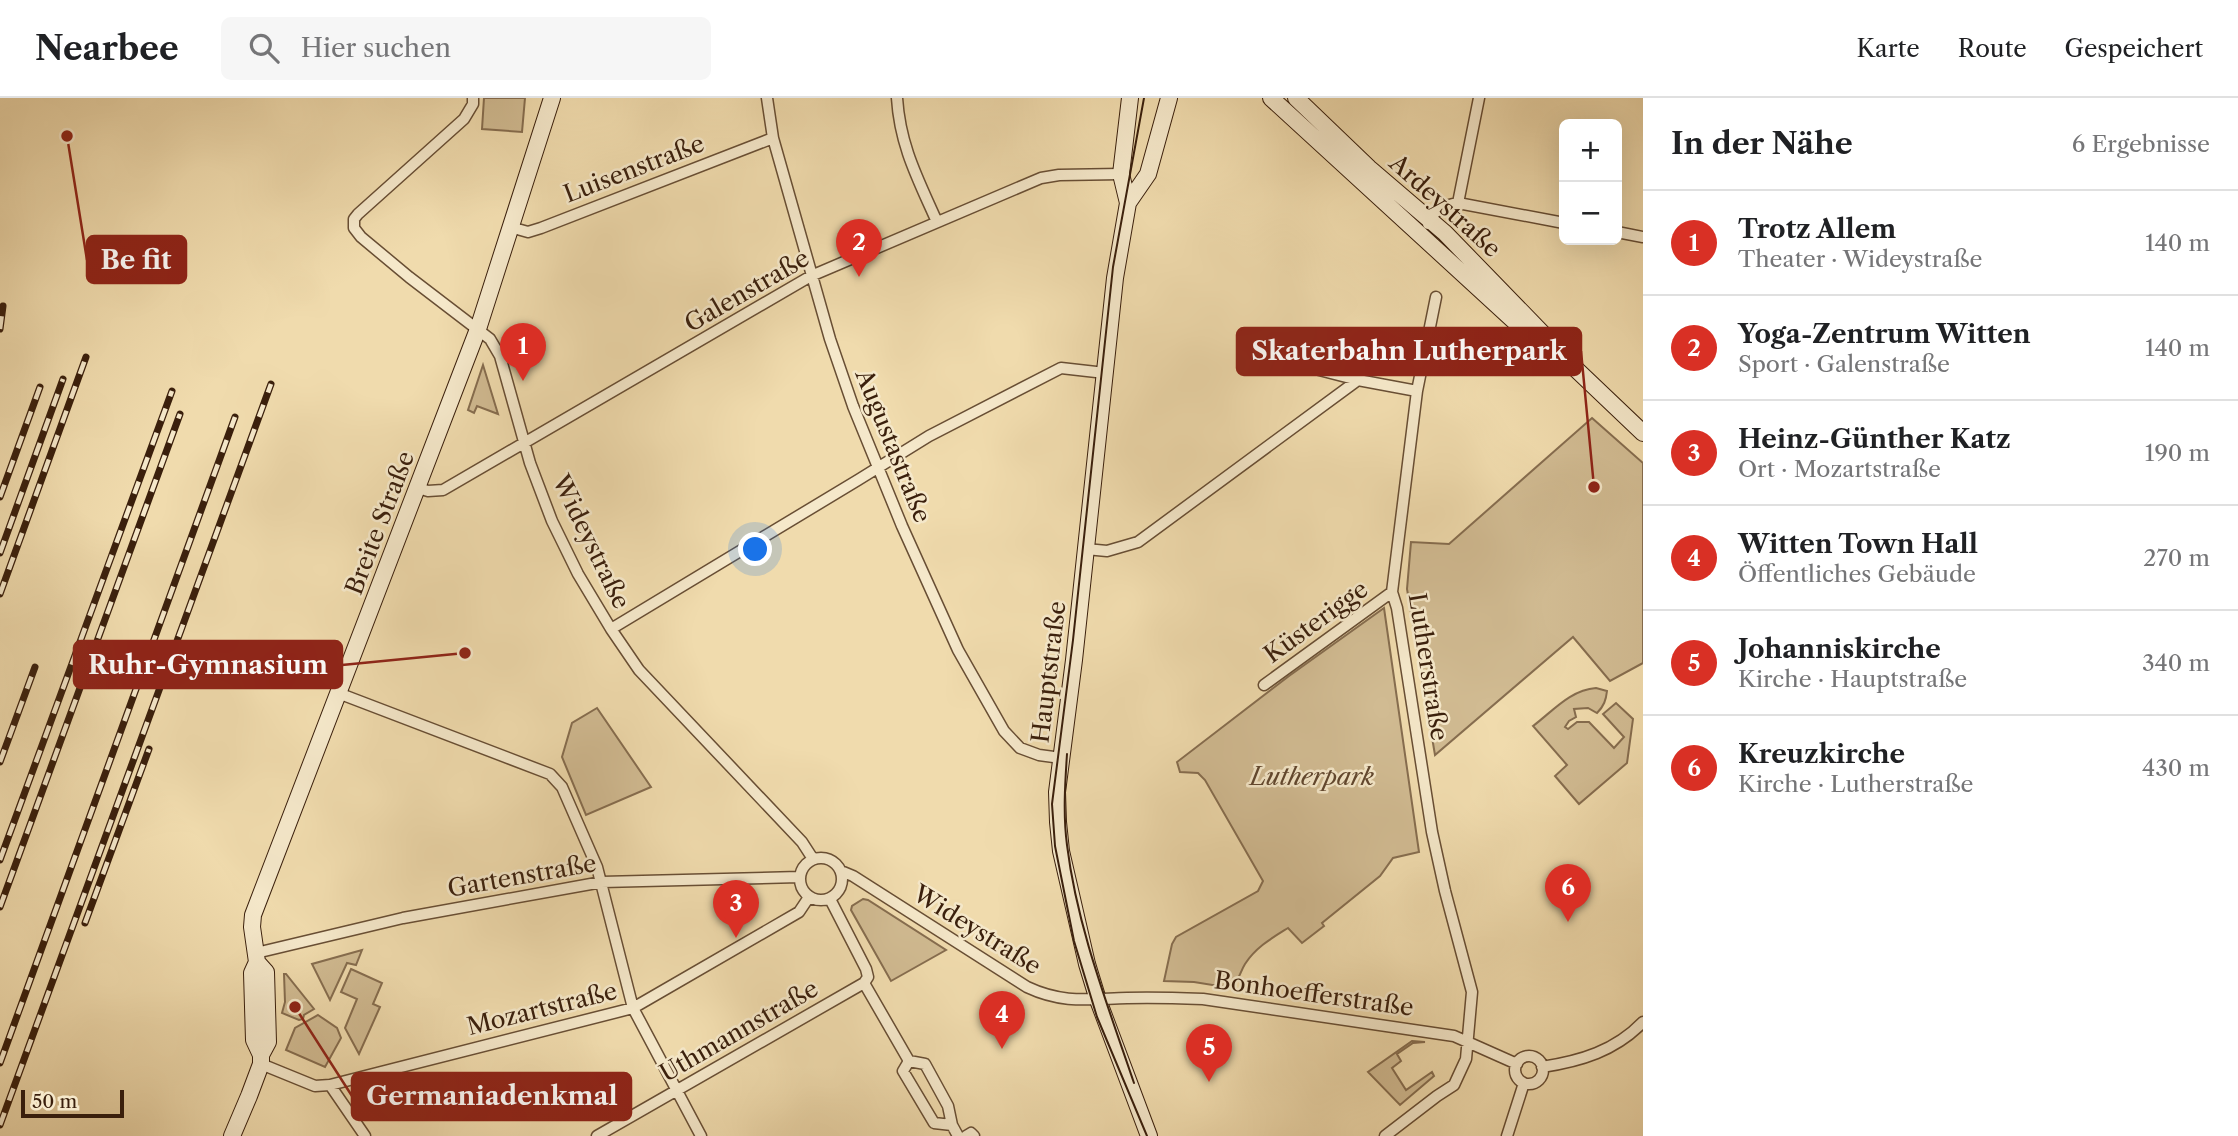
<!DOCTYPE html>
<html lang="de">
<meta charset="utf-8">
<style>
body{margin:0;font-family:"Libre Caslon Text",serif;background:#f6f6f6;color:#202124}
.controls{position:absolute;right:21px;top:21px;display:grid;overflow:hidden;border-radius:10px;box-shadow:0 7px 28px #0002}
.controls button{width:63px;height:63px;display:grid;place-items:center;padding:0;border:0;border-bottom:2px solid #e0e0e0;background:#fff;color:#202124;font:35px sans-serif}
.scale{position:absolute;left:21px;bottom:18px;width:103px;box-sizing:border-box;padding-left:7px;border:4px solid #3a1f0c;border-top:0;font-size:19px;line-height:24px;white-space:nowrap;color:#3a1f0c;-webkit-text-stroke:5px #f5e8ca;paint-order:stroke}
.you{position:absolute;left:756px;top:452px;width:24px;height:24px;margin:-18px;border:5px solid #fff;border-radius:50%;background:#1a73e8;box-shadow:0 0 0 10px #1a73e833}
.badge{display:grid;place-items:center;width:46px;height:46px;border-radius:50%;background:#d93025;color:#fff;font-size:23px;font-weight:700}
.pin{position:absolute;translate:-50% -58px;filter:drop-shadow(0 2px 4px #0008)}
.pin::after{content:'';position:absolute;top:37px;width:24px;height:21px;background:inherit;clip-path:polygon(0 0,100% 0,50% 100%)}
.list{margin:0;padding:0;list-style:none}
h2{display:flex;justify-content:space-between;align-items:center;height:91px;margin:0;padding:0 28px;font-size:30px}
h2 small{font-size:23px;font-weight:400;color:#757577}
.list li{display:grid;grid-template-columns:46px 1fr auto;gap:21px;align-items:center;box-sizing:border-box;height:105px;padding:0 28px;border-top:2px solid #e0e0e0}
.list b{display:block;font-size:26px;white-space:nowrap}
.list p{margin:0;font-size:23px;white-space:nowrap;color:#757577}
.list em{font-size:23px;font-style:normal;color:#757577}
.icon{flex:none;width:38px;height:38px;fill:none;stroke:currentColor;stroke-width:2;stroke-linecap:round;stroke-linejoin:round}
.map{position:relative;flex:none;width:1643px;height:1038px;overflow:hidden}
header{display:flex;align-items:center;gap:42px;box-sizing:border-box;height:98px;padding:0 35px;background:#fff;border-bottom:2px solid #e0e0e0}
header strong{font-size:33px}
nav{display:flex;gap:38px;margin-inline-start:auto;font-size:24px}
.search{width:490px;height:63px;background:#f6f6f6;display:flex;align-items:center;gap:18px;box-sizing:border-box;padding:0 24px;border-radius:10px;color:#757577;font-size:26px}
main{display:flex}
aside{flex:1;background:#fff}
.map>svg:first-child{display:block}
.green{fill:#d1bb92;stroke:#866d4f;stroke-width:2}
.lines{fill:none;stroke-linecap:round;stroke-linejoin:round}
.street-casing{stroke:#684e34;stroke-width:13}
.secondary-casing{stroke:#3a1f0c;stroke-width:18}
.street{stroke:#f5e8ca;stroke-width:10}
.secondary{stroke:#f5e8ca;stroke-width:16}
.tram{stroke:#3a1f0c;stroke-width:2}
.rail-casing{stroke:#3a1f0c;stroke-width:7}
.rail{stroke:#f5e8ca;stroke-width:4.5;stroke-dasharray:13;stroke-linecap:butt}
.labels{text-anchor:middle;stroke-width:5;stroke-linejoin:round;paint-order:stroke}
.street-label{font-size:24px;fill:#3a1f0c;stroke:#f5e8ca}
.park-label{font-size:24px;font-style:italic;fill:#60462e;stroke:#f5e8ca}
.leader{fill:none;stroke:#8f2418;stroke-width:2.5}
.callout-dot{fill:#8f2418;stroke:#f5e8ca;stroke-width:2.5}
.callout{fill:#8f2418;stroke:#8f2418;stroke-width:2.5}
.callout-label{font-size:26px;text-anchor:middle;font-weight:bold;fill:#fff}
</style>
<header>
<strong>Nearbee</strong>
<div class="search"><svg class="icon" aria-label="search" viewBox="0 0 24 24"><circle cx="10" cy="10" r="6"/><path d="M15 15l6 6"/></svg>Hier suchen</div>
<nav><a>Karte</a><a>Route</a><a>Gespeichert</a></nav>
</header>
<main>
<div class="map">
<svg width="1643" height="1038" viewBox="0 0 1643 1038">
<rect width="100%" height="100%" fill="#f0dbad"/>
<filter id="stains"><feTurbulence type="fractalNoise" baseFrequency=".00286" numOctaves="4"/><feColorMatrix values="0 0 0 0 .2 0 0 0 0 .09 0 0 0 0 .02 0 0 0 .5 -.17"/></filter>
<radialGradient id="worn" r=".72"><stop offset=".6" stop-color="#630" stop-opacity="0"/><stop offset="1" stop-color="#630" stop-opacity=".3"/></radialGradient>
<!-- green -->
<path class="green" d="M484,0H525L522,34L482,31Z
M483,267L498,316L477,308L474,315L468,312Z
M1592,320L1643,365V565L1610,583L1573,539L1435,657L1407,491L1411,444L1449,446Z
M1384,510L1419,754L1393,760L1380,778L1322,825L1324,828L1302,845L1288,830C1272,840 1256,849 1245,866C1240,874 1239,883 1231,890L1194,884L1164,883L1172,846L1176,839L1258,793L1263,783L1205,682L1198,675L1180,674L1177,664L1289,578Z
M1596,590L1607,593C1606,602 1604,608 1597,615L1588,610L1574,611L1576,619L1569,623L1565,629L1568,631L1577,624H1589L1614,650L1624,639L1603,616L1616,605L1633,621L1627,665L1579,706L1555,678L1567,667L1533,628C1553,613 1570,592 1596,590Z
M597,610L651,689L586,717L562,659L572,625Z
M863,801L868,802L946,852L891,883L851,812L852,808Z
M362,852L356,867L347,865L330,902L312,866Z
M351,871L382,885L373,906L380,909L359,956L345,930L357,901L341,894Z
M284,876H286L314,911L304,917L303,921L299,922L282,915L285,904Z
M318,917L337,930L341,940L325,969L286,952L295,930Z
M1412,943L1425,944L1413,945L1397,956L1401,963L1392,970L1406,992L1432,974L1434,978L1400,1007L1368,974Z"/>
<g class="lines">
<!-- street casing -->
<g class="street-casing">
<path id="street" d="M473,0V6L464,21L358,116L354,121V130L361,139L409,179L490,241L500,258L530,365L552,423L578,476L611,531L639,572L802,744L813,761
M767,0L773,40L830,241L853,308L902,428L958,552L1004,633L1020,650L1039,657L1061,660
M897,0C900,48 918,81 937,124
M1458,105L1479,0
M1428,126C1431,113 1446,107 1458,105L1564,125
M510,129L528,134L541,130L773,40
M1617,134L1643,139
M1257,256L1358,282
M418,390L428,393L443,392L811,178L1041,80L1059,77L1121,76
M1086,451L1107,453L1138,444L1358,282L1417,293
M611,531L858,382L929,338L1061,270L1105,275
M1264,587L1392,494
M338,595L550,676L562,689L597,769L633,910L701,1038
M800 781a21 21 0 1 1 42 0a21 21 0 1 1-42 0Z
M841,773L853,778L1027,889C1063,906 1089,901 1127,900C1153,899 1178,900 1203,901L1454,938L1517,966
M830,801L866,871L868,879L864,885L909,963L925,966L948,1008L952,1027L958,1038
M256,855L403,820L602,784L799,779
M1515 972a14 14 0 1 1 28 0a14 14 0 1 1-28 0Z
M909,963L903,973L934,1025L952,1027
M261,966L315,988L330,987L633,910L799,814L809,799
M1542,969C1581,963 1615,953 1643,924
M330,987L365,1038
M597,1038L864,885
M966,1038L971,1035L974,1038
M1385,1038L1437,998L1454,987L1466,961L1472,894L1445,793L1432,734L1397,510L1392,494L1417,293L1436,199
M1507,1038L1524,985"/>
</g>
<!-- secondary casing -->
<g class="secondary-casing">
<path id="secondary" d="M1130,0L1121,76L1128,105L1115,180L1074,562L1057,694L1058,724L1061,753L1087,866L1098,902L1149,1038
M1271,0L1523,231L1559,255L1643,335
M1296,0L1369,70L1445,135L1546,239
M1128,105L1148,76L1169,0
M257,864L252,875L254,942L261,957
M232,1038L249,998L261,966V957L268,944L266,874L257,864L252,829L253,817L478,231L552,0"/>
</g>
<!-- street -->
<use href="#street" class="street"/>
<!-- secondary -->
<use href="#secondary" class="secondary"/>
<!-- tram -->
<path class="tram" d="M1144,0L1113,169L1073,542L1052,706L1055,748L1074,843L1097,919L1147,1038
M1067,656C1065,686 1063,717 1067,747C1077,829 1108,908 1134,985"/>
<!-- rail casing -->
<g class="rail-casing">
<path id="rail" d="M0,231L3,208
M0,399L40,289
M0,455L63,281
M0,496L86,259
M0,664L35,569
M0,762L172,293
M0,809L180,316
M85,825L149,651
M0,965L235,319
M0,1027L271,286"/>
</g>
<!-- rail -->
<use href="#rail" class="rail"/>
</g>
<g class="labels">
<!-- street labels -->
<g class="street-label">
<text transform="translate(634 71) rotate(-21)" y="8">Luisenstraße</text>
<text transform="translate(1445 108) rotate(42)" y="8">Ardeystraße</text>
<text transform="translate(747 193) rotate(-30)" y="8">Galenstraße</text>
<text transform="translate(893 348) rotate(68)" y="8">Augustastraße</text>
<text transform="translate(380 425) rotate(-69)" y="8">Breite Straße</text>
<text transform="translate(591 444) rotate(64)" y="8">Wideystraße</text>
<text transform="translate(1316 524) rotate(-36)" y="8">Küsterigge</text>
<text transform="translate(1428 569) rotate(81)" y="8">Lutherstraße</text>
<text transform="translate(1049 574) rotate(-83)" y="8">Hauptstraße</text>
<text transform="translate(522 778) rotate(-10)" y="8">Gartenstraße</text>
<text transform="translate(977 832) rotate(32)" y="8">Wideystraße</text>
<text transform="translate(1314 896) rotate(8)" y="8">Bonhoefferstraße</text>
<text transform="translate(542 911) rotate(-14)" y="8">Mozartstraße</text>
<text transform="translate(739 933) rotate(-30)" y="8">Uthmannstraße</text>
</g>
<!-- park labels -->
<g class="park-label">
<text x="1312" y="687">Lutherpark</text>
</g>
</g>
<!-- callouts -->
<path class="leader" d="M67 38L87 162M1594 389L1581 253M465 555L342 567M295 909L352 998"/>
<g class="callout-dot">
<circle cx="67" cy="38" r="7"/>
<circle cx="1594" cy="389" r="7"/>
<circle cx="465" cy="555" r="7"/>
<circle cx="295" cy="909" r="7"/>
</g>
<g class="callout">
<rect x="87" y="138" width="99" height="47" rx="7"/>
<rect x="1237" y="230" width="344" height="47" rx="7"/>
<rect x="74" y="543" width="268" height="47" rx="7"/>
<rect x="352" y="975" width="279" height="47" rx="7"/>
</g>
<g class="callout-label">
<text x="136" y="171">Be fit</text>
<text x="1409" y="262">Skaterbahn Lutherpark</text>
<text x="208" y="576">Ruhr-Gymnasium</text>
<text x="492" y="1007">Germaniadenkmal</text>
</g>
<rect width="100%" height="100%" filter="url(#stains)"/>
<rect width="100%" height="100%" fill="url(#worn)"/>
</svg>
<div class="controls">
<button>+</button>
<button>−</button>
</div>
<div class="scale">50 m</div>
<div class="you"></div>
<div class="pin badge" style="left:523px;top:283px">1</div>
<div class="pin badge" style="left:859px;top:179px">2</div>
<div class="pin badge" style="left:736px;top:840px">3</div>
<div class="pin badge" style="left:1002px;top:951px">4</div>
<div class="pin badge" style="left:1209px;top:984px">5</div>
<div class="pin badge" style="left:1568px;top:824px">6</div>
</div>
<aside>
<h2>In der Nähe<small>6 Ergebnisse</small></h2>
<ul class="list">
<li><span class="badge">1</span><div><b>Trotz Allem</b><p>Theater · Wideystraße</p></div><em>140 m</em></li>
<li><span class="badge">2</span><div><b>Yoga-Zentrum Witten</b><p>Sport · Galenstraße</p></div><em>140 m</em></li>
<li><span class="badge">3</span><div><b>Heinz-Günther Katz</b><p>Ort · Mozartstraße</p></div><em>190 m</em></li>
<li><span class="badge">4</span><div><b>Witten Town Hall</b><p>Öffentliches Gebäude</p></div><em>270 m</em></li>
<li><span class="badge">5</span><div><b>Johanniskirche</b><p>Kirche · Hauptstraße</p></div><em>340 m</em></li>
<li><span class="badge">6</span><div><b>Kreuzkirche</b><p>Kirche · Lutherstraße</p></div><em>430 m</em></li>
</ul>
</aside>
</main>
